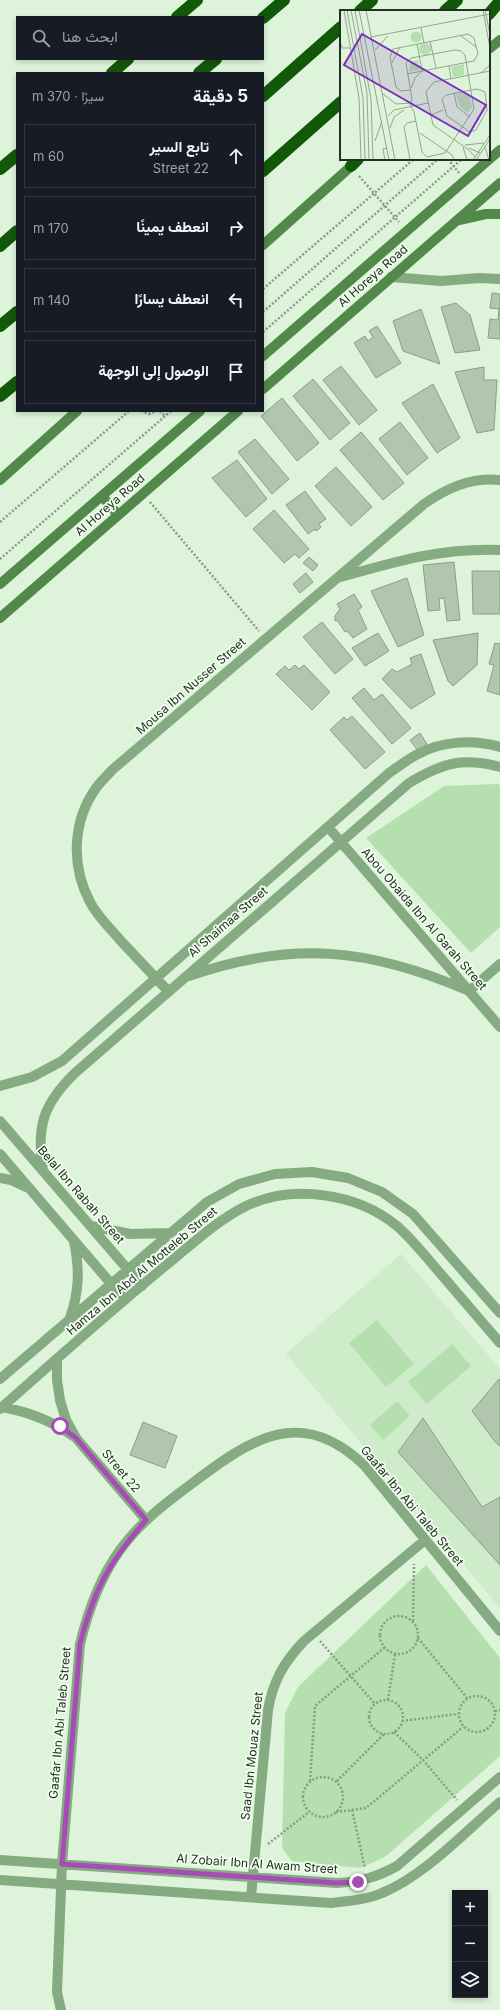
<!DOCTYPE html>
<html lang="ar">
<meta charset="utf-8">
<style>
body{margin:0;font-family:Inter,Vazirmatn,sans-serif;background:#242831;color:#f1f3f6;direction:rtl}
.controls{position:absolute;right:12px;bottom:12px;display:grid;overflow:hidden;border-radius:0px;box-shadow:0 2px 6px #0003}
.controls button{width:36px;height:36px;display:grid;place-items:center;padding:0;border:0;border-bottom:1px solid #363941;background:#171b24;color:#f1f3f6;font:20px sans-serif}
.stop{position:absolute;width:12px;height:12px;margin:-9px;border:3px solid #a74bb6;border-radius:50%;background:#fff}
.stop.end{background:#a74bb6;border-color:#fff;box-shadow:0 1px 4px #0008}
.list{margin:0;padding:0;list-style:none}
h2{display:flex;justify-content:space-between;align-items:center;height:52px;margin:0;padding:0 16px;font-size:17px}
h2 small{font-size:13px;font-weight:400;color:#9ea1a6}
.list li{display:grid;grid-template-columns:26px 1fr auto;gap:12px;align-items:center;box-sizing:border-box;height:64px;margin:0 8px 8px;padding:0 8px;border:1px solid #363941;border-radius:0px}
.list b{display:block;font-size:15px;white-space:nowrap}
.list p{margin:0;font-size:13px;white-space:nowrap;color:#9ea1a6}
.list em{font-size:13px;font-style:normal;color:#9ea1a6}
.icon{flex:none;width:22px;height:22px;fill:none;stroke:currentColor;stroke-width:2;stroke-linecap:round;stroke-linejoin:round}
.map{position:relative;flex:none;width:500px;height:2010px;overflow:hidden;direction:ltr}
.search{position:absolute;background:#171b24;box-shadow:0 2px 6px #0003;left:16px;top:16px;width:248px;height:44px;display:flex;align-items:center;gap:10px;box-sizing:border-box;padding:0 14px;border-radius:0px;color:#9ea1a6;font-size:15px}
.panel{position:absolute;background:#171b24;box-shadow:0 2px 6px #0003;left:16px;top:72px;width:248px;height:340px;border-radius:0px;direction:rtl}
.map>svg:first-child{display:block}
.built{fill:#ceebca}
.green{fill:#b5dfaf}
.building{fill:#b0c6ad;stroke:#8a9f87}
.lines{fill:none;stroke-linecap:round;stroke-linejoin:round}
.path{stroke:#8a9b88;stroke-width:2.5;stroke-dasharray:2 2;stroke-linecap:butt}
.street{stroke:#86aa81;stroke-width:10}
.secondary{stroke:#52894b;stroke-width:10}
.highway{stroke:#125809;stroke-width:12}
.route{stroke:#a74bb6;stroke-width:5}
.labels{text-anchor:middle;stroke-width:3.5;stroke-linejoin:round;paint-order:stroke}
.street-label{font-size:12px;fill:#262f25;stroke:#f0feee}
.inset-road{fill:none;stroke:#94a592;stroke-width:1}
.view{fill:#7b2cbf;fill-opacity:0.15;stroke:#7b2cbf;stroke-width:2}
.inset-edge{fill:none;stroke:#262f25;stroke-width:2}
</style>
<div class="map">
<svg width="500" height="2010" viewBox="0 0 500 2010">
<rect width="100%" height="100%" fill="#ddf4da"/>
<!-- built -->
<path class="built" d="M401,1254L500,1369V1608L286,1354Z"/>
<!-- green -->
<path class="green" d="M498,784L500,786V927L471,953L366,838L444,786Z
M377,1320L414,1364L386,1387L349,1343Z
M452,1344L471,1366L427,1404L408,1382Z
M397,1401L410,1416L383,1440L370,1425Z
M426,1565L500,1658V1756L385,1857L360,1868L292,1861L282,1848L285,1713L298,1687Z"/>
<!-- building -->
<path class="building" d="M492,293L500,294V339L488,338L490,319L498,320L499,309L490,308Z
M456,303L470,315L480,350L455,353L441,307Z
M421,309L440,364L403,351L393,321Z
M377,326L401,363L376,378L354,343L365,336L368,341L373,337L369,331Z
M341,366L377,410L359,425L323,380Z
M484,367V380H497L494,430L477,433L455,372Z
M313,379L350,423L330,440L293,396Z
M433,384L460,438L437,453L402,403Z
M282,398L319,443L297,461L261,416Z
M400,422L428,458L407,475L379,439Z
M361,432L404,483L383,500L340,450Z
M255,439L289,479L272,494L238,452Z
M237,460L267,499L246,517L212,478Z
M336,467L372,507L351,526L315,486Z
M305,491L326,519L319,524L321,527L316,531L315,529L308,534L286,505Z
M274,510L309,549L299,558L295,554L284,563L253,529Z
M309,557L318,565L313,571L303,563Z
M454,562L460,620L447,621L444,598L439,599L440,610L428,611L423,565Z
M472,571H500V614H473Z
M306,573L313,582L300,593L293,584Z
M407,578L424,635L398,647L371,591Z
M354,594L362,607L358,610L367,629L353,638L347,631L345,632L337,620L335,621V616L340,609L337,604Z
M322,622L353,659L335,674L303,637Z
M378,633L389,651L365,666L352,648Z
M478,633L477,665L453,686L448,681L433,640Z
M495,643L500,644V695L487,691L494,665L489,664Z
M421,654L435,694L411,709L382,679L392,669L397,672L412,664L410,658Z
M295,665L299,669L304,665L330,692L312,710L276,674L285,666L289,670Z
M364,688L374,700L382,694L411,728L392,744L352,698Z
M352,716L385,752L365,769L330,730L344,717L347,720Z
M420,733L427,744L418,751L410,740Z
M499,1379L500,1381V1446L496,1443L472,1411Z
M423,1418L482,1507L500,1497V1565L398,1452Z
M143,1422L177,1436L165,1468L130,1455Z"/>
<g class="lines">
<!-- path -->
<path class="path" d="M448,159L459,173
M359,176L399,222
M263,289L414,159
M263,312L438,159
M263,332L462,159
M141,411L149,414L156,411
M160,411L165,416
M150,502L259,631
M0,522L129,411
M0,559L171,411
M380 1635a19 19 0 1 1 38 0a19 19 0 1 1-38 0Z
M413,1621L414,1564
M418,1638L467,1698
M320,1641L375,1704
M459 1714a18 18 0 1 1 36 0a18 18 0 1 1-36 0Z
M369 1717a17 17 0 1 1 34 0a17 17 0 1 1-34 0Z
M388,1700L395,1654
M495,1711L500,1710
M402,1721L458,1714
M394,1732L423,1760L457,1800
M303 1797a20 20 0 1 1 40 0a20 20 0 1 1-40 0Z
M310,1781L315,1706L384,1648
M337,1781L384,1734
M352,1810L365,1868
M336,1812L366,1808L463,1727
M268,1844L309,1812"/>
<!-- street -->
<path class="street" d="M391,277L441,281L479,278L500,279
M341,577C398,561 440,548 500,550
M328,827L500,1027
M189,976C293,940 369,948 469,991L500,964
M168,991C152,974 136,957 120,940C110,928 97,916 90,902C71,866 72,822 96,788C100,782 107,776 112,770L424,504C447,488 471,477 500,480
M0,1086L32,1077L62,1061L389,773C398,767 408,759 418,754C442,741 474,739 500,747
M0,1121L142,1286
M0,1154L125,1300
M43,1171C36,1127 43,1104 75,1073L409,783C442,763 462,757 500,767
M0,1178L11,1180L26,1187
M91,1226L130,1234L170,1233
M70,1318C79,1292 80,1270 74,1242
M57,1359V1380L60,1400L66,1420L76,1438L146,1520
M0,1379L207,1202L239,1184L275,1174L312,1172L348,1178L382,1192L413,1214L500,1313
M2,1407C29,1412 51,1420 73,1436
M0,1409C54,1361 108,1313 164,1267C190,1246 216,1221 246,1206C293,1184 357,1193 397,1226C413,1240 426,1257 440,1273C460,1296 480,1320 500,1343
M0,1860L337,1883C360,1882 377,1877 397,1866L500,1777
M0,1880L331,1903C348,1901 366,1900 382,1893C424,1876 465,1832 500,1802
M251,1897L268,1710C273,1681 284,1662 304,1641L425,1540
M61,2010L57,1992L62,1864L80,1644C88,1611 99,1579 120,1550C140,1522 167,1502 194,1482C252,1438 302,1405 365,1466L500,1631"/>
<!-- secondary -->
<path class="secondary" d="M489,49L500,40
M459,220L486,214H500
M263,245L357,161
M263,356L500,150
M263,389L500,183
M0,480L77,411
M102,496L118,515
M0,584L200,411
M0,618L238,411"/>
<!-- highway -->
<path class="highway" d="M360,11L372,0
M445,11L457,0
M489,14L500,1
M177,17L197,0
M263,18L284,0
M112,73L128,59
M199,73L216,59
M263,96L341,27
M351,166L358,159
M0,169L17,155
M263,171L341,102
M0,246L17,231
M0,326L17,312
M0,396L17,382"/>
</g>
<g class="lines">
<!-- route -->
<path class="route" d="M60,1426L76,1438L146,1520C109,1563 94,1589 80,1644L62,1864L337,1883L358,1882"/>
</g>
<g class="labels">
<!-- street labels -->
<g class="street-label">
<text transform="translate(373 276) rotate(-41)" y="4">Al Horeya Road</text>
<text transform="translate(110 505) rotate(-41)" y="4">Al Horeya Road</text>
<text transform="translate(191 686) rotate(-41)" y="4">Mousa Ibn Nusser Street</text>
<text transform="translate(424 919) rotate(49)" y="4">Abou Obaida Ibn Al Garah Street</text>
<text transform="translate(228 922) rotate(-41)" y="4">Al Shaimaa Street</text>
<text transform="translate(81 1195) rotate(49)" y="4">Belal Ibn Rabah Street</text>
<text transform="translate(142 1271) rotate(-40)" y="4">Hamza Ibn Abd Al Motteleb Street</text>
<text transform="translate(121 1471) rotate(50)" y="4">Street 22</text>
<text transform="translate(412 1506) rotate(50)" y="4">Gaafar Ibn Abi Taleb Street</text>
<text transform="translate(60 1723) rotate(-85)" y="4">Gaafar Ibn Abi Taleb Street</text>
<text transform="translate(252 1756) rotate(-84)" y="4">Saad Ibn Mouaz Street</text>
<text transform="translate(257 1864) rotate(4)" y="4">Al Zobair Ibn Al Awam Street</text>
</g>
</g>
<!-- overview -->
<g transform="translate(340 10)">
<rect width="150" height="150" fill="#ddf4da"/>
<path d="M70.5 27a5.5 5.5 0 1 1 11 0a5.5 5.5 0 1 1-11 0ZM79 39a6 6 0 1 1 12 0a6 6 0 1 1-12 0ZM78,50L80,60L69,62L70,52ZM124,54V65L113,67L111,57ZM129,83L132,97L128,103L119,96L116,84Z" fill="#b5dfaf"/>
<path class="inset-road" d="M4,0L19,88L21,150M7,0L23,88L25,150M11,0L27,83L29,150M15,0L31,89L33,150M19,0L49,150M26,0L55,150M143,0L150,38M145,0L150,25M81,18L84,33M121,26L136,37M31,27L150,4M0,31L2,38H10M90,31L96,58M35,40L48,26M115,40L121,41L125,45L134,99L105,143L87,147L82,142L74,102L70,95L72,89L66,53L71,48ZM52,53L60,37M109,56L111,69M141,63L150,55M67,64L134,51L138,44L134,28L128,24L53,39L50,47L56,77L61,81L71,80M71,78L75,68L82,61L77,34M137,79L145,82L147,100L136,120L130,122L107,106L102,89L106,85ZM42,83L56,94L71,93M114,83L117,97L130,107M91,105L103,100M48,106L54,100L88,93M50,118L54,107L64,100M80,123L112,145L114,150M35,131L42,111M125,135L144,133M123,137L127,150M145,137L149,150M129,138L140,143M135,147L129,140L93,115L86,82L94,72L150,61M45,150L43,139L47,138M70,150L64,117L67,113L76,111M133,150L150,125M136,150L150,129"/>
<path class="view" d="M22,24L146,95L128,126L4,55Z"/>
<rect width="150" height="150" class="inset-edge"/>
</g>
</svg>
<div class="controls">
<button>+</button>
<button>−</button>
<button><svg class="icon" aria-label="layers" viewBox="0 0 24 24"><path d="M12 4l9 5-9 5-9-5zM3 14l9 5 9-5"/></svg></button>
</div>
<div class="stop" style="left:60px;top:1426px"></div>
<div class="stop end" style="left:358px;top:1882px"></div>
<div class="search"><svg class="icon" aria-label="search" viewBox="0 0 24 24"><circle cx="10" cy="10" r="6"/><path d="M15 15l6 6"/></svg>ابحث هنا</div>
<section class="panel">
<h2>5 دقيقة<small>سيرًا · 370 m</small></h2>
<ul class="list">
<li><svg class="icon" aria-label="ahead" viewBox="0 0 24 24"><path d="M12 20V5M6 11l6-6 6 6"/></svg><div><b>تابع السير</b><p>Street 22</p></div><em>60 m</em></li>
<li><svg class="icon" aria-label="right" viewBox="0 0 24 24"><path d="M7 20v-9h11M14 6l5 5-5 5"/></svg><div><b>انعطف يمينًا</b></div><em>170 m</em></li>
<li><svg class="icon" aria-label="left" viewBox="0 0 24 24"><path d="M17 20v-9H6M10 6l-5 5 5 5"/></svg><div><b>انعطف يسارًا</b></div><em>140 m</em></li>
<li><svg class="icon" aria-label="arrive" viewBox="0 0 24 24"><path d="M6 21V4h12l-3 4 3 4H6"/></svg><div><b>الوصول إلى الوجهة</b></div></li>
</ul>
</section>
</div>
